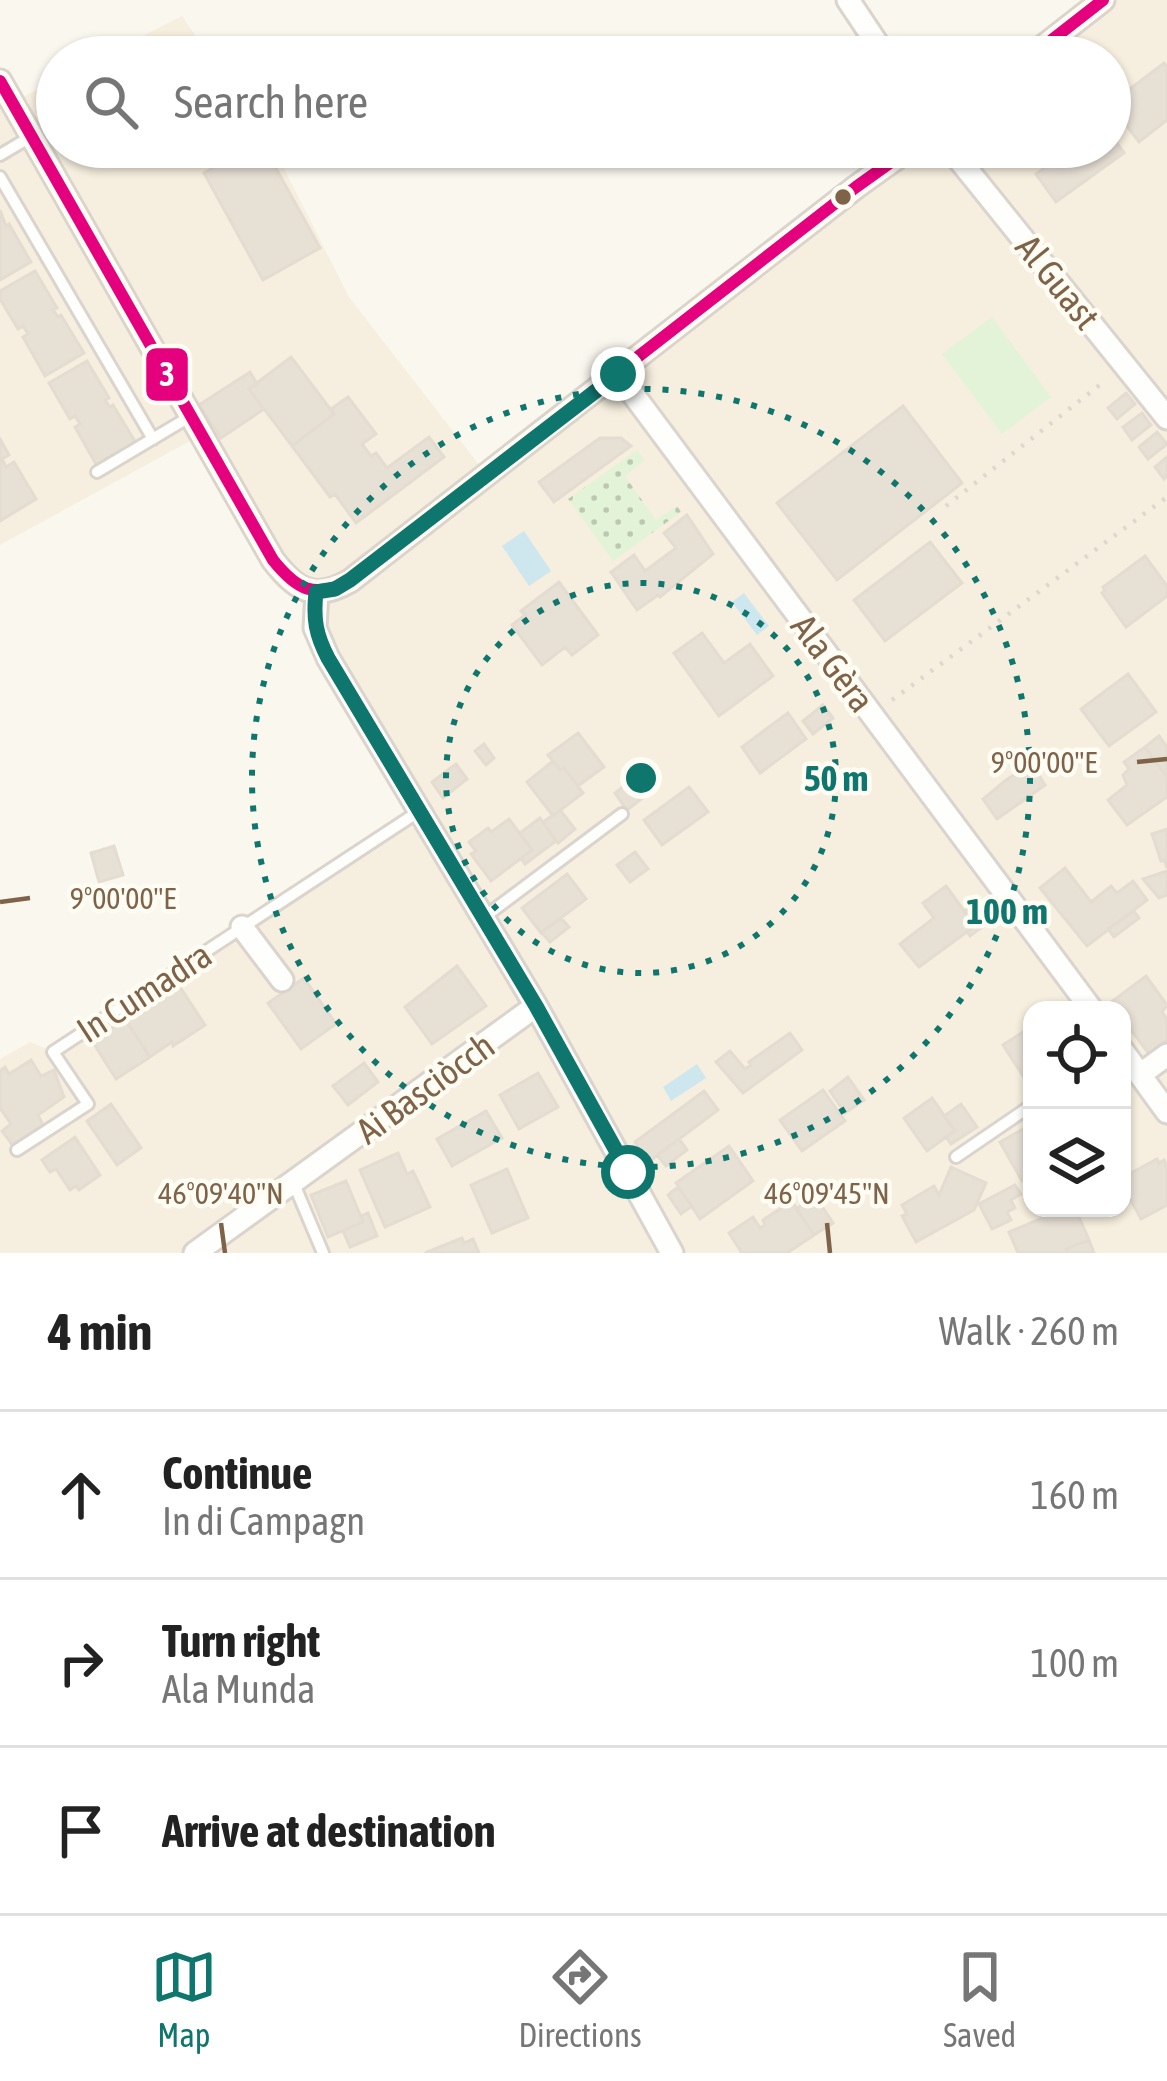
<!DOCTYPE html>
<meta charset="utf-8">
<style>
body{margin:0;font-family:"Asap Condensed",sans-serif;background:#f6f6f6;color:#222}
.controls{position:absolute;right:36px;bottom:36px;display:grid;overflow:hidden;border-radius:24px;box-shadow:0 3px 9px #0004}
.controls button{width:108px;height:108px;display:grid;place-items:center;padding:0;border:0;border-bottom:3px solid #e0e0e0;background:#fff;color:#222;font:60px sans-serif}
.stop{position:absolute;width:36px;height:36px;margin:-27px;border:9px solid #0f766e;border-radius:50%;background:#fff}
.stop.end{background:#0f766e;border-color:#fff;box-shadow:0 3px 12px #0008}
.list{margin:0;padding:0;list-style:none}
h2{display:flex;justify-content:space-between;align-items:center;height:156px;margin:0;padding:0 48px;font-size:51px}
h2 small{font-size:39px;font-weight:400;color:#767676}
.list li{display:grid;grid-template-columns:78px 1fr auto;gap:36px;align-items:center;box-sizing:border-box;height:168px;padding:0 48px;border-top:3px solid #e0e0e0}
.list b{display:block;font-size:45px;white-space:nowrap}
.list p{margin:0;font-size:39px;white-space:nowrap;color:#767676}
.list em{font-size:39px;font-style:normal;color:#767676}
.icon{flex:none;width:66px;height:66px;fill:none;stroke:currentColor;stroke-width:2;stroke-linecap:round;stroke-linejoin:round}
.map{position:relative;flex:none;width:1167px;height:1253px;overflow:hidden}
.search{position:absolute;background:#fff;box-shadow:0 3px 9px #0004;left:36px;right:36px;top:36px;height:132px;display:flex;align-items:center;gap:30px;box-sizing:border-box;padding:0 42px;border-radius:66px;color:#767676;font-size:45px}
.sheet{height:660px;background:#fff}
nav{display:flex;justify-content:space-around;align-items:center;box-sizing:border-box;height:168px;border-top:3px solid #e0e0e0;background:#fff;font-size:33px;color:#767676}
nav a{display:grid;justify-items:center;gap:6px}
nav .on{color:#0f766e}
.map>svg:first-child{display:block}
.residential{fill:#f6efdf;fill-rule:evenodd}
.grass{fill:url(#grass-dots)}
.garden{fill:#e3f3d8}
.water{fill:#cee6ed}
.building{fill:#e7e0d5;stroke:#e4dcd0;stroke-width:3}
.lines{fill:none;stroke-linecap:round;stroke-linejoin:round}
.service-casing{stroke:#dad4cd;stroke-width:16}
.minor-casing{stroke:#dad4cd;stroke-width:27}
.path{stroke:#ddd7ce;stroke-width:4.5;stroke-dasharray:3 9;stroke-linecap:butt}
.service{stroke:#fefefd;stroke-width:10}
.minor{stroke:#fefefd;stroke-width:21}
.bus-1-casing{stroke:#fffcf3;stroke-width:21}
.bus-1{stroke:#e5007d;stroke-width:12}
.route{stroke:#0f766e;stroke-width:15}
.ticks{fill:none;stroke:#7e6349;stroke-width:4.5}
.ring{fill:none;stroke:#0f766e;stroke-width:6;stroke-dasharray:6 12}
.bus-dot{fill:#7e6349;stroke:#fffcf3;stroke-width:4.5}
.labels{text-anchor:middle;stroke-width:9;stroke-linejoin:round;paint-order:stroke}
.street-label{font-size:36px;fill:#7e6349;stroke:#fffcf3}
.ticks-label{font-size:30px;text-anchor:middle;fill:#7e6349;stroke:#fffcf3;stroke-width:9;stroke-linejoin:round;paint-order:stroke}
.centre{fill:#0f766e;stroke:#fffcf3;stroke-width:6}
.ring-label{font-size:36px;text-anchor:middle;font-weight:bold;fill:#0f766e;stroke:#fffcf3;stroke-width:9;stroke-linejoin:round;paint-order:stroke}
.line-badge{stroke:#fffcf3;stroke-width:4.5}
.badge-label{font-size:33px;text-anchor:middle;font-weight:bold;fill:#fff}
</style>
<div class="map">
<svg width="1167" height="1253" viewBox="0 0 1167 1253">
<defs>
<pattern id="grass-dots" width="8" height="8" patternUnits="userSpaceOnUse" patternTransform="scale(3)"><rect width="8" height="8" fill="#e3f3d8"/><path d="M2 2h.1M6 6h.1" fill="none" stroke="#bdc8b1" stroke-width="1.8" stroke-linecap="round"/></pattern>
</defs>
<rect width="100%" height="100%" fill="#faf7ef"/>
<!-- residential -->
<path class="residential" d="M1103,0H1167V1253H0V1059L30,1042L54,1052L417,811L314,617L302,589L201,435L0,545V81L13,102L57,80V147H273L349,297L487,475L912,147H1110V57H1030ZM1032,1010H1122V1208H1032Z
M182,16L210,57H101Z"/>
<!-- grass -->
<path class="grass" d="M637,450L645,460L625,476L656,520L677,506L681,512L613,561L568,499Z"/>
<!-- garden -->
<path class="garden" d="M992,317L1051,397L1002,434L942,354Z"/>
<!-- water -->
<path class="water" d="M524,531L551,571L529,586L502,546Z
M744,593L769,626L757,635L732,602Z
M697,1064L706,1078L671,1101L663,1087Z"/>
<!-- building -->
<path class="building" d="M1164,63L1167,67V120L1139,142L1110,104Z
M1112,136L1124,153L1056,202L1036,174L1068,151L1069,147H1110Z
M250,147H260L270,165L273,163L320,248L263,280L204,173Z
M0,210L6,226L9,224L31,262L0,280Z
M35,271L57,308L53,310L58,317L61,315L84,353L45,376L23,337L28,334L23,326L18,329L0,299V291Z
M291,357L334,414L292,446L249,389Z
M87,361L109,398L105,400L110,407L113,405L136,443L97,466L75,427L80,424L75,416L70,419L49,383Z
M250,372L257,384L249,389L264,409L221,438L199,405Z
M1126,393L1135,404L1117,419L1108,408Z
M348,397L376,434L362,444L371,456L376,453L387,468L429,437L444,457L356,523L335,494L330,497L292,446L334,414L331,409Z
M903,406L962,483L837,580L777,503Z
M1142,413L1151,425L1132,440L1123,427Z
M1157,432L1167,444L1148,459L1139,447Z
M600,438H621L631,446L554,502L539,482Z
M0,439L9,455L2,459L6,467L14,462L36,499L0,521Z
M1167,457V476L1164,479L1155,467Z
M687,515L713,554L660,597L658,595L637,610L611,572L634,555L645,571L676,548L664,533Z
M930,542L962,583L885,641L854,600Z
M1145,556L1167,586V596L1126,627L1102,593L1105,590L1103,587Z
M559,582L598,635L572,655L565,647L542,665L512,625L525,615L521,611Z
M702,633L724,663L750,644L773,676L719,716L674,653Z
M1128,674L1156,712L1109,746L1081,709Z
M823,705L833,718L813,734L803,721Z
M788,713L806,739L760,773L742,747Z
M578,733L604,767L578,786L564,768L560,770L548,755Z
M1159,736L1167,747V777L1145,747Z
M484,744L494,758L486,765L475,751Z
M1145,747L1167,777V797L1127,825L1108,800L1127,785L1123,775L1129,769L1124,762Z
M553,761L560,770L564,768L583,793L553,816L527,782Z
M456,764L467,779L443,798L432,782Z
M1032,764L1045,785L997,819L983,799L1006,780Z
M633,779L645,796L627,810L615,793Z
M689,787L708,812L662,845L644,820Z
M560,810L575,829L558,843L543,822Z
M540,818L556,841L525,864L521,858L532,850L520,833Z
M509,819L532,850L491,881L471,854L476,851L469,842L488,828L491,832Z
M1167,829V868L1164,860L1161,861L1152,834Z
M114,846L123,875L99,882L91,853Z
M635,852L648,869L630,882L617,865Z
M1065,868L1091,902L1111,886L1117,893L1133,881L1147,900L1087,946L1040,888Z
M1167,871V895L1159,898L1143,879Z
M567,874L586,899L541,933L522,908Z
M946,886L975,926L919,967L900,944L934,918L923,903Z
M975,903L989,922L970,936L967,932L975,926L964,911Z
M1134,911L1139,918L1114,937L1108,929Z
M561,918L569,927L550,942L541,932Z
M457,966L486,1006L432,1044L405,1007Z
M1146,976L1167,1005L1162,1012L1167,1019V1040L1149,1054L1122,1018V1010H1116L1110,1003Z
M304,978L336,1024L301,1049L268,1003Z
M178,984L205,1025L173,1046L172,1042L150,1057L125,1019Z
M125,1019L150,1057L116,1079L92,1041Z
M1032,1026V1078L1027,1082L1003,1045Z
M790,1033L802,1050L743,1093L716,1062L730,1051L745,1069L751,1065L749,1062Z
M31,1060L41,1076L54,1070L64,1097L38,1115L43,1125L13,1146L2,1131L11,1124L0,1108V1071L5,1067L9,1074Z
M364,1063L378,1082L348,1105L333,1086Z
M538,1073L558,1107L519,1129L500,1095Z
M848,1077L864,1100L845,1113L830,1091Z
M823,1090L845,1121L802,1151L780,1120Z
M704,1091L718,1110L647,1163L635,1142Z
M932,1098L955,1131L927,1151L904,1118Z
M111,1104L141,1148L117,1165L87,1121Z
M961,1104L977,1127L951,1144L946,1137L955,1131L944,1116Z
M486,1111L502,1138L452,1166L437,1139Z
M1032,1124V1175L1022,1181L1000,1142Z
M75,1137L100,1175L79,1190L76,1186L70,1190L56,1169L50,1172L42,1160Z
M679,1139L687,1150L666,1166L657,1155Z
M729,1146L753,1181L700,1219L676,1183Z
M398,1153L407,1174L413,1171L430,1207L385,1227L360,1170Z
M1157,1159L1159,1163L1164,1160L1167,1166V1205L1141,1219L1122,1184V1178Z
M951,1167L986,1183L974,1210L916,1242L902,1216L907,1214L902,1205L934,1186L939,1195Z
M507,1169L528,1218L492,1233L471,1185Z
M346,1181L363,1222L328,1237L311,1195Z
M1015,1185L1021,1194L1011,1200L1015,1208L1007,1212L1011,1220L992,1229L979,1204Z
M678,1187L692,1206L681,1214L668,1195Z
M815,1196L833,1223L814,1235L796,1209Z
M792,1201L814,1235L787,1253H742L729,1233L753,1217L760,1228L765,1225L763,1220Z
M1066,1208H1075L1089,1240L1066,1249L1068,1253H1018L1009,1232Z
M368,1213L377,1236L350,1247L343,1231L363,1222L361,1216Z
M462,1238L464,1243L473,1239L479,1253H425Z
M1089,1240L1094,1253H1068L1066,1249Z"/>
<g class="lines">
<!-- service casing -->
<g class="service-casing">
<path id="service" d="M0,155L32,136
M0,177L153,439
M97,472L191,416
M483,918L622,814
M17,1150L88,1104L53,1052L418,812
M956,1157L1032,1105
M294,1184L323,1253"/>
</g>
<!-- minor casing -->
<g class="minor-casing">
<path id="minor" d="M848,0L886,57
M1030,57L1103,0
M0,81L273,560C296,590 314,602 350,581L856,187L912,147
M949,147L1167,418
M618,374L1092,1010
M317,592L315,628L328,658L536,1006L672,1253
M242,927L282,980
M1122,1050L1167,1112
M1141,1074L1167,1055
M195,1253L536,1006"/>
</g>
<!-- path -->
<path class="path" d="M946,506L1106,380
M892,700L1167,497"/>
<!-- service -->
<use href="#service" class="service"/>
<!-- minor -->
<use href="#minor" class="minor"/>
<!-- bus-1 casing -->
<g class="bus-1-casing">
<path id="bus-1" d="M1030,57L1103,0
M0,81L273,560C297,590 314,599 350,581L856,187L912,147"/>
</g>
<!-- bus-1 -->
<use href="#bus-1" class="bus-1"/>
</g>
<g class="lines">
<!-- route -->
<path class="route" d="M618,374L350,580L335,589L316,592C313,619 316,635 328,658L536,1006L628,1172"/>
</g>
<!-- ticks -->
<path class="ticks" d="M1137,762L1167,759M0,902L30,898M221,1223L225,1253M827,1223L830,1253"/>
<!-- distance rings -->
<g class="ring">
<circle cx="641" cy="778" r="195"/>
<circle cx="641" cy="778" r="389"/>
</g>
<!-- markers -->
<circle class="bus-dot" cx="843" cy="197" r="10"/>
<g class="labels">
<!-- street labels -->
<g class="street-label">
<text transform="translate(1058 282) rotate(51)" y="13">Al Guast</text>
<text transform="translate(833 663) rotate(53)" y="13">Ala Gèra</text>
<text transform="translate(144 992) rotate(-33)" y="13">In Cumadra</text>
<text transform="translate(425 1088) rotate(-36)" y="13">Ai Basciòcch</text>
</g>
</g>
<g class="ticks-label">
<text x="1044" y="773">9°00'00"E</text>
<text x="123" y="909">9°00'00"E</text>
<text x="221" y="1204">46°09'40"N</text>
<text x="827" y="1204">46°09'45"N</text>
</g>
<circle cx="641" cy="778" r="18" class="centre"/>
<g class="ring-label">
<text x="836" y="791">50 m</text>
<text x="1007" y="924">100 m</text>
</g>
<rect class="line-badge" x="144" y="346" width="46" height="57" rx="12" fill="#e5007d"/>
<g class="badge-label">
<text x="167" y="386">3</text>
</g>
</svg>
<div class="controls">
<button><svg class="icon" aria-label="locate" viewBox="0 0 24 24"><circle cx="12" cy="12" r="6"/><path d="M12 2v4M12 18v4M2 12h4M18 12h4"/></svg></button>
<button><svg class="icon" aria-label="layers" viewBox="0 0 24 24"><path d="M12 4l9 5-9 5-9-5zM3 14l9 5 9-5"/></svg></button>
</div>
<div class="stop" style="left:628px;top:1172px"></div>
<div class="stop end" style="left:618px;top:374px"></div>
<div class="search"><svg class="icon" aria-label="search" viewBox="0 0 24 24"><circle cx="10" cy="10" r="6"/><path d="M15 15l6 6"/></svg>Search here</div>
</div>
<section class="sheet">
<h2>4 min<small>Walk · 260 m</small></h2>
<ul class="list">
<li><svg class="icon" aria-label="ahead" viewBox="0 0 24 24"><path d="M12 20V5M6 11l6-6 6 6"/></svg><div><b>Continue</b><p>In di Campagn</p></div><em>160 m</em></li>
<li><svg class="icon" aria-label="right" viewBox="0 0 24 24"><path d="M7 20v-9h11M14 6l5 5-5 5"/></svg><div><b>Turn right</b><p>Ala Munda</p></div><em>100 m</em></li>
<li><svg class="icon" aria-label="arrive" viewBox="0 0 24 24"><path d="M6 21V4h12l-3 4 3 4H6"/></svg><div><b>Arrive at destination</b></div></li>
</ul>
</section>
<nav>
<a class="on"><svg class="icon" aria-label="map" viewBox="0 0 24 24"><path d="M3 6l6-2 6 2 6-2v14l-6 2-6-2-6 2zM9 4v14M15 6v14"/></svg>Map</a>
<a><svg class="icon" aria-label="directions" viewBox="0 0 24 24"><path d="M12 3l9 9-9 9-9-9zM9 14v-3h6M13 9l2 2-2 2"/></svg>Directions</a>
<a><svg class="icon" aria-label="saved" viewBox="0 0 24 24"><path d="M7 4h10v16l-5-4-5 4z"/></svg>Saved</a>
</nav>
